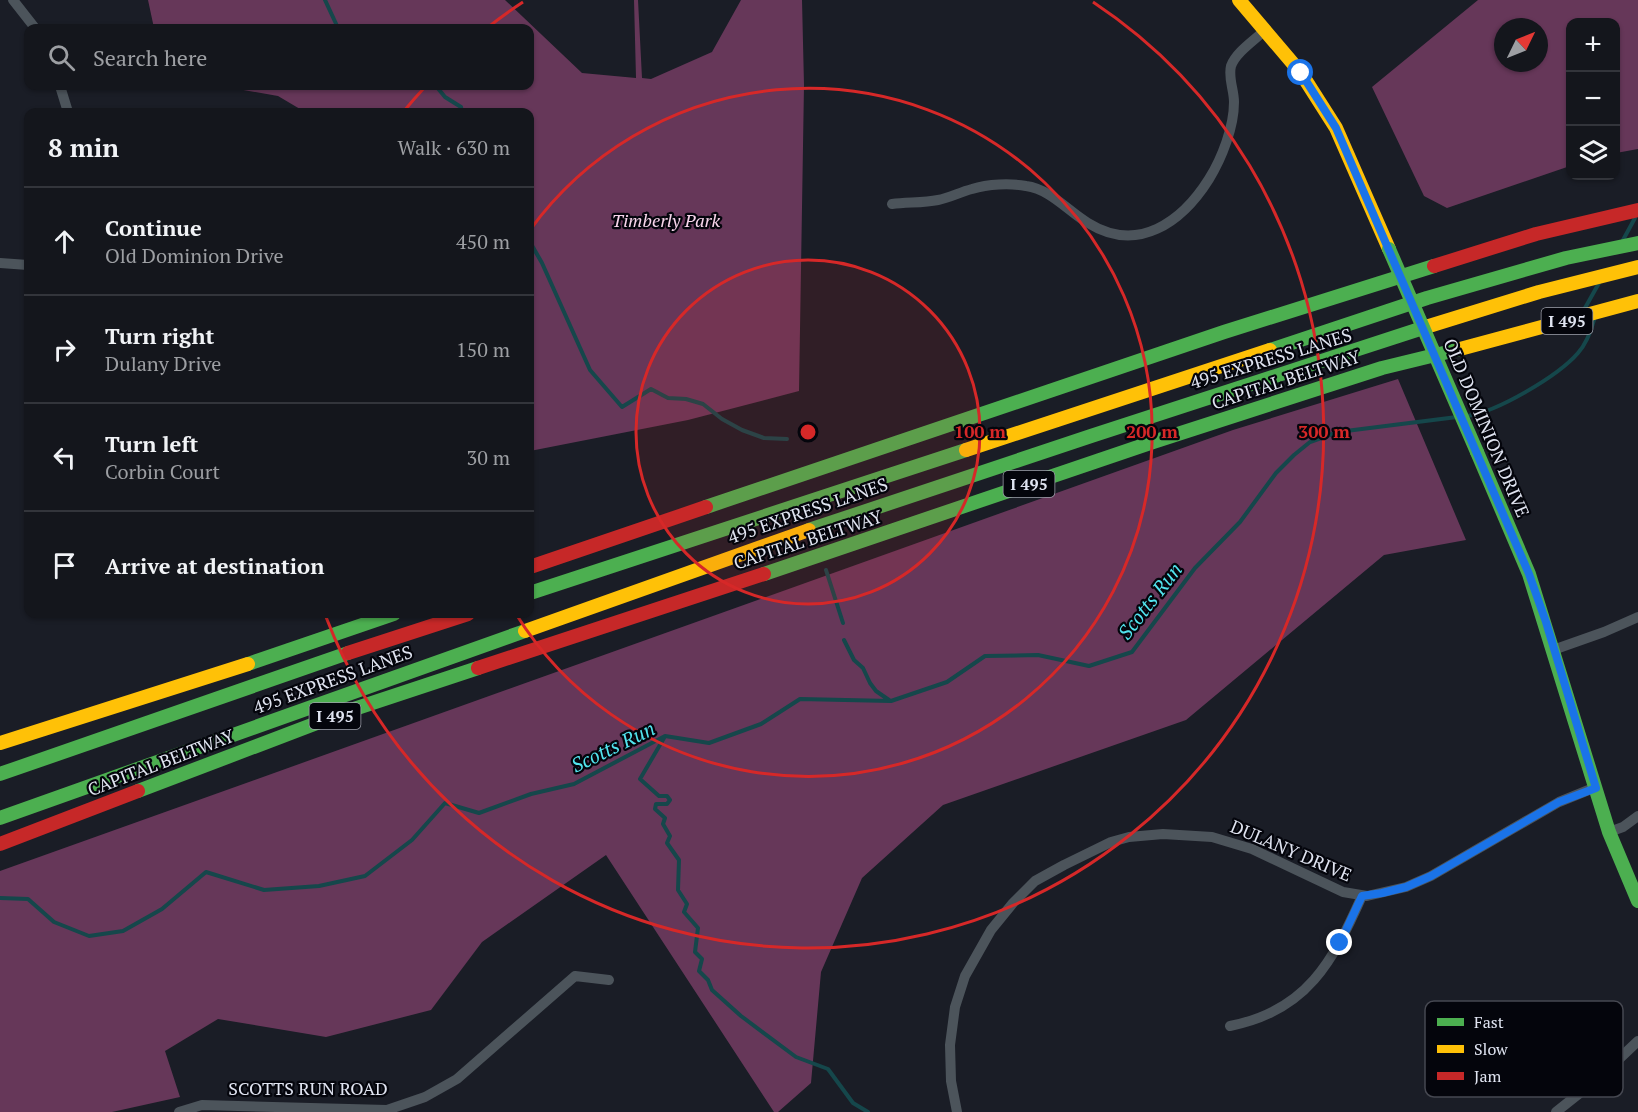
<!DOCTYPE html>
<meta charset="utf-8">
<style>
body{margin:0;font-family:"PT Serif",serif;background:#1d1f25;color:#f1f3f6}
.controls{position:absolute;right:18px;top:18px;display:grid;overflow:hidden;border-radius:12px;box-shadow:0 2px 4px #0004}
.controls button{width:54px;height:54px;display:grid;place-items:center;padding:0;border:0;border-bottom:2px solid #33353b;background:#14161c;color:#f1f3f6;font:30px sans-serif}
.compass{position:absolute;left:1494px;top:18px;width:54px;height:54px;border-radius:50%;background:#14161c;box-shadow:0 2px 4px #0004;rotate:47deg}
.stop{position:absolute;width:18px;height:18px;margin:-14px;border:4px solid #1a73e8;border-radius:50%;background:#fff}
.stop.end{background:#1a73e8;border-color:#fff;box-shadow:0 2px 6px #0008}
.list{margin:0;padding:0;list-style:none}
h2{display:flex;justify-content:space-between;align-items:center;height:78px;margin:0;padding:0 24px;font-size:26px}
h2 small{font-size:20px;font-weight:400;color:#9d9fa3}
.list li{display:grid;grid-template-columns:39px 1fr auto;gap:18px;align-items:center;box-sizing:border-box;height:108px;padding:0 24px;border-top:2px solid #33353b}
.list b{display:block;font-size:22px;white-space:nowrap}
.list p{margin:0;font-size:20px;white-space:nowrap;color:#9d9fa3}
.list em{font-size:20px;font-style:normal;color:#9d9fa3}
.icon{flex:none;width:33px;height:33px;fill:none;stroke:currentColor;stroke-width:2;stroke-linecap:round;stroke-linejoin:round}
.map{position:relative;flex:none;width:1638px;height:1112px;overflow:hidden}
.search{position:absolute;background:#14161c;box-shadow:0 2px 4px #0004;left:24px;top:24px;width:510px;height:66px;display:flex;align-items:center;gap:15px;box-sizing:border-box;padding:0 21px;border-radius:12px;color:#9d9fa3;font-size:22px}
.panel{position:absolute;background:#14161c;box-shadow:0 2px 4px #0004;left:24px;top:108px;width:510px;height:510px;border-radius:12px}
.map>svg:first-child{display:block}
.forest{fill:#663759;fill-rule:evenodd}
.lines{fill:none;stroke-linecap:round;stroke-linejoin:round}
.stream{stroke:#15474b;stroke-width:4}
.street{stroke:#4c545b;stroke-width:10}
.fast{stroke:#4caf50;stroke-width:14}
.slow{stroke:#ffc107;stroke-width:14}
.jam{stroke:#c62828;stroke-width:14}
.fast-bridge{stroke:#4caf50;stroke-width:14}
.route{stroke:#1a73e8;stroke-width:8}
.ring{fill:none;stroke:#d62828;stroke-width:3}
.labels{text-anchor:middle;stroke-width:4.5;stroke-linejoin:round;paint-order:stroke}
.shield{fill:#04050c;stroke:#9ea1ac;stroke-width:1.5}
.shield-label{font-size:16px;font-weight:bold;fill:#e0e4f1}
.park-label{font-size:18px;font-style:italic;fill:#f8d5eb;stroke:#04050c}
.street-label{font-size:18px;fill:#e0e4f1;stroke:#04050c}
.water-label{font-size:20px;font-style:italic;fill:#52e4ee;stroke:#04050c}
.key{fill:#04050c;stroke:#464851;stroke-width:1.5}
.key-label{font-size:16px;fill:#e0e4f1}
.centre{fill:#d62828;stroke:#04050c;stroke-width:3}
.ring-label{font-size:18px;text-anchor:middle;font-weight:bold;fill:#d62828;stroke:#04050c;stroke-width:4.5;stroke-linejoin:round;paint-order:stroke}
</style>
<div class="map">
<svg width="1638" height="1112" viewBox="0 0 1638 1112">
<rect width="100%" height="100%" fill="#1a1d26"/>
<!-- forest -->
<path class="forest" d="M148,0H505L582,73L636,78L634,0H638L642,78L651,79L712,52L741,0H802L804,85L799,391L688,420L530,451V112H305L278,96L221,86H530V28H154Z
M1478,0H1638V149L1616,153V22H1570V166L1447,208L1424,196L1372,87ZM1503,27H1539V63H1503Z
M1398,379L1466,540L1384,555L1186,720L943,805L862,878L821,972L811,1083L778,1112H774L606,855L482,942L431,1010L326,1037L218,1019L165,1051L180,1097L112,1112H0V871L1233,430Z"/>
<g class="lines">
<!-- stream -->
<path class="stream" d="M325,0L338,28
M364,28H367
M436,86L445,97L461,107L462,112
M1623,240L1635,218
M530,242L542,263L590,370L622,407L651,389L668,398L686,399L703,404L722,419L742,430L764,438L787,439
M1585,308L1599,283
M1467,416C1497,412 1558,376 1578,353C1586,344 1591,331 1594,320
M826,570L843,623
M844,640L854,660L863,668L870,683L876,691L889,700
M664,738L640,779L659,796H667L670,800L667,804H656L655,809L665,818L663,824L670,836L667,843L679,860L678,890L687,904L684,912L698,928L695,952L702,959L699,971L708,980L712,990L741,1016L796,1057L828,1069L853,1103L868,1112
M0,898L28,899L54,922L89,936L123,931L162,909L206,872L264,890L319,886L365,876L412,840L445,803L479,813L531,794L574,784L665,736L709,743L761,724L800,699L891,701L947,682L985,656L1038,655L1089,666L1132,652L1195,568L1240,522L1276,473L1294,455L1310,442L1338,432L1457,417"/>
<!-- street -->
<path class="street" d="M13,0L35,28
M60,86L68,112
M892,204C907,202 923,203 938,200C949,198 960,192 972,189C988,184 1010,183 1026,186C1050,189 1068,211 1088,223C1138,254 1182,222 1209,179C1222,158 1234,127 1234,102C1234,90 1228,78 1231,66C1236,52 1255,40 1265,30
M0,263L28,265
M1553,650L1604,632L1638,617
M1609,832L1623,827L1638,816
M1230,1026C1307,1011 1333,961 1362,896
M179,1112L202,1105L387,1110L425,1097L457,1079L575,976L609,980
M957,1112L951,1081L950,1045L955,1007L965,976L991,930L1013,903L1035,881L1064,865L1111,842L1129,837L1163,834L1212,837L1252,849L1343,892L1367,896L1406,887L1431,876L1559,802L1596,787
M1556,1112L1600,1077L1638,1041"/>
<!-- fast -->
<path class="fast" d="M1270,350L1427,298L1566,258L1638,243
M1477,452L1529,574L1609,832L1638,901
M706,507L1224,332L1434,266
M809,530L1091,436L1429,326
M764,574L1153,442L1382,368L1460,349
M530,593L966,450
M248,664L394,614
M0,774L348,653
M138,791L351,710L478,668
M0,818L525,631"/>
<!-- slow -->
<path class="slow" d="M1239,0L1301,73L1336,128L1389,249
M1429,326L1539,292L1638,267
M1460,349L1638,301
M966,450L1270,350
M525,631L809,530
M0,743L248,664"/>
<!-- jam -->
<path class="jam" d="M1434,266L1536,234L1638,210
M530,567L706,507
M348,653L468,614
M478,668L764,574
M0,844L138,791"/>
<!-- fast-bridge -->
<path class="fast-bridge" d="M1389,249L1477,452"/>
</g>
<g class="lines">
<!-- route -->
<path class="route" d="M1301,73L1336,128L1529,574L1546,622L1596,788L1559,802L1431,876L1406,887L1382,893L1362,896L1340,943"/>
</g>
<!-- distance rings -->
<circle cx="808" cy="432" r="172" fill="#d62828" fill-opacity=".12"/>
<g class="ring">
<circle cx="808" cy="432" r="172"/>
<path d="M530 230A344 344 0 1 1 516 614"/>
<path d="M404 111A516 516 0 0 1 425 87M487 28A516 516 0 0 1 523 2M1093 2A516 516 0 1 1 326 617"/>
</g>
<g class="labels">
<!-- shield labels -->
<g class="shield">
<rect x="1541.5" y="308" width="51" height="26" rx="4.5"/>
<rect x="1003.5" y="471" width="51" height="26" rx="4.5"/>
<rect x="309.5" y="703" width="51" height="26" rx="4.5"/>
</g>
<g class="shield-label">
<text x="1567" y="327">I 495</text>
<text x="1029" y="490">I 495</text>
<text x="335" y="722">I 495</text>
</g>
<!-- park labels -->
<g class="park-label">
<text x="666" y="227">Timberly Park</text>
</g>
<!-- street labels -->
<g class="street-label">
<text transform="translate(1271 359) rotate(-17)" y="6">495 EXPRESS LANES</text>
<text transform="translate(1286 380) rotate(-18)" y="6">CAPITAL BELTWAY</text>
<text transform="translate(1486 428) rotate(67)" y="6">OLD DOMINION DRIVE</text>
<text transform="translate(808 511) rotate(-19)" y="6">495 EXPRESS LANES</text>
<text transform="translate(808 540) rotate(-18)" y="6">CAPITAL BELTWAY</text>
<text transform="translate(333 680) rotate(-20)" y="6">495 EXPRESS LANES</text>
<text transform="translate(161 763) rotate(-21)" y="6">CAPITAL BELTWAY</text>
<text transform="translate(1291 851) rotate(23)" y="6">DULANY DRIVE</text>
<text x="308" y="1095">SCOTTS RUN ROAD</text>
</g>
<!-- water labels -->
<g class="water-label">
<text transform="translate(1150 601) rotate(-52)" y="7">Scotts Run</text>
<text transform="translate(613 747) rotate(-26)" y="7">Scotts Run</text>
</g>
</g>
<!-- legend -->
<rect x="1425" y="1001" width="198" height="96" rx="9" class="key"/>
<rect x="1437" y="1018" width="27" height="8" fill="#4caf50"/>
<rect x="1437" y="1045" width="27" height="8" fill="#ffc107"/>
<rect x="1437" y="1072" width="27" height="8" fill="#c62828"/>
<g class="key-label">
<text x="1474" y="1028">Fast</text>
<text x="1474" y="1055">Slow</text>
<text x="1474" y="1082">Jam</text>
</g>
<circle cx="808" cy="432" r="9" class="centre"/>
<g class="ring-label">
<text x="980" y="438">100 m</text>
<text x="1152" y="438">200 m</text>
<text x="1324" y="438">300 m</text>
</g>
</svg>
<div class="controls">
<button>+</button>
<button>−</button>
<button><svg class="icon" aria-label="layers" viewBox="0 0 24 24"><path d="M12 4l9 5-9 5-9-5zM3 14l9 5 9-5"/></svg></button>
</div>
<svg class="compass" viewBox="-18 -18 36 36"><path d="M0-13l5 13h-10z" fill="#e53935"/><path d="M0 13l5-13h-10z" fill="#9d9fa3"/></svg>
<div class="stop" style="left:1301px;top:73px"></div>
<div class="stop end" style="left:1340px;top:943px"></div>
<div class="search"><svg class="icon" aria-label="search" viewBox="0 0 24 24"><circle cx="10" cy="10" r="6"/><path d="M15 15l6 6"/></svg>Search here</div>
<section class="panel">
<h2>8 min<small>Walk · 630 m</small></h2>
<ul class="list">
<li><svg class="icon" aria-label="ahead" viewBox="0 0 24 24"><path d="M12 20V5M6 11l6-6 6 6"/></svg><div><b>Continue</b><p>Old Dominion Drive</p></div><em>450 m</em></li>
<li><svg class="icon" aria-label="right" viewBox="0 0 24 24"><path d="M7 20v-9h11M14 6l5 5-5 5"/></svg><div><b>Turn right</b><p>Dulany Drive</p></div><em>150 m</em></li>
<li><svg class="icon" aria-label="left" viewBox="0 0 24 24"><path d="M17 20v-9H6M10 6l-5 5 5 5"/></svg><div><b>Turn left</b><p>Corbin Court</p></div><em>30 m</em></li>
<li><svg class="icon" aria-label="arrive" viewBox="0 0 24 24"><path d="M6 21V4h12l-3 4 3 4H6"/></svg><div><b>Arrive at destination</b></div></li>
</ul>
</section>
</div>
